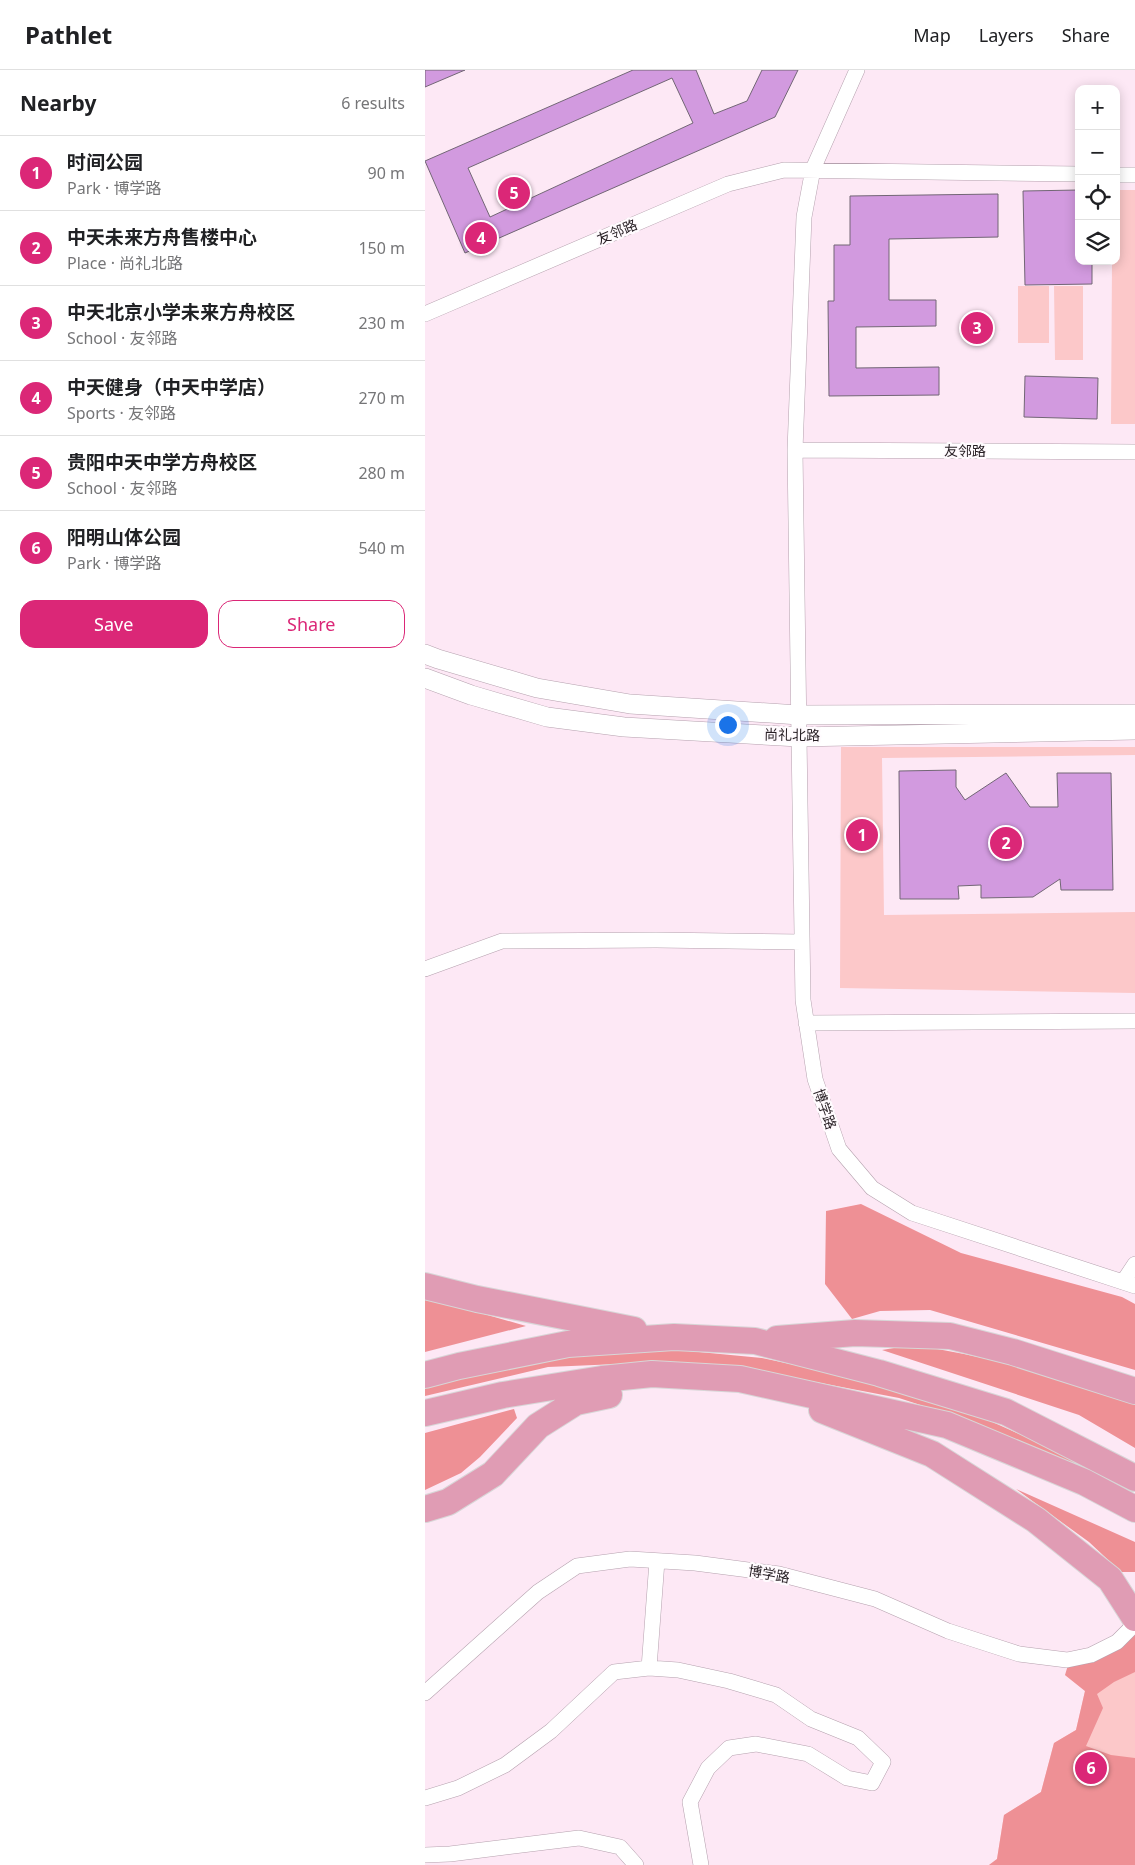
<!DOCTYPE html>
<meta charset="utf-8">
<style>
body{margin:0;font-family:"Noto Sans","Noto Sans SC",sans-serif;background:#f2f2f2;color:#202124}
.controls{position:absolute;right:15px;top:15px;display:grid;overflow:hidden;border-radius:10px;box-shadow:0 2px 12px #0003}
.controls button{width:45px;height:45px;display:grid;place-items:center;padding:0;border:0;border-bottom:1px solid #e0e0e0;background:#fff;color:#202124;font:25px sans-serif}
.you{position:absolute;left:302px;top:654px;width:18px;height:18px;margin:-12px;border:4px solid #fff;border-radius:50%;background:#1a73e8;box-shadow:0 0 0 8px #1a73e833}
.badge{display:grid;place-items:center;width:32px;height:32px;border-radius:50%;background:#db2777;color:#fff;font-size:16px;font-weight:700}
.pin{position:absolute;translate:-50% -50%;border:2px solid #fff;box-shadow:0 1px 5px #0006}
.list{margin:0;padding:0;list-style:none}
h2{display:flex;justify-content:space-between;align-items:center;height:65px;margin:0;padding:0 20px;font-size:21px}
h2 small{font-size:16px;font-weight:400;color:#757577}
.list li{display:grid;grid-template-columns:32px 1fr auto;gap:15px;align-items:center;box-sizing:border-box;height:75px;padding:0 20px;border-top:1px solid #e0e0e0}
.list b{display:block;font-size:19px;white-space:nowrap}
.list p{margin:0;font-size:16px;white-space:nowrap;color:#757577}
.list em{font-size:16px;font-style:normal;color:#757577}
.actions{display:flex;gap:10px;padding:15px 20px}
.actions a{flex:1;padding:11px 0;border:1px solid #db2777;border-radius:15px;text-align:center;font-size:18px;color:#db2777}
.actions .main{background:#db2777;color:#fff}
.icon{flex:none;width:28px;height:28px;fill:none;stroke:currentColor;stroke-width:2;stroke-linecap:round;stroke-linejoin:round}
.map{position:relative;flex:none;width:710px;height:1795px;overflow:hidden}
header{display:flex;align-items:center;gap:30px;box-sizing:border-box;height:70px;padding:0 25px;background:#fff;border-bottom:1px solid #e0e0e0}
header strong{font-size:24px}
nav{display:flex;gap:28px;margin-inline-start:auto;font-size:18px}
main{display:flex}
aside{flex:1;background:#fff}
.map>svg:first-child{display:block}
.green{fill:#fcc8c9}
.forest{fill:#ee9095}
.building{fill:#d29adf;stroke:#726675;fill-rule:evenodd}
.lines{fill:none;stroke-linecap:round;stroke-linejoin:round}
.minor-casing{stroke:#b5a1ae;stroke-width:16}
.tertiary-casing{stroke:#b5a1ae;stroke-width:20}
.trunk-casing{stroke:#d8d6d7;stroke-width:28}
.minor{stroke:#fff;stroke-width:15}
.tertiary{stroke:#fff;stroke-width:19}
.trunk{stroke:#e09cb4;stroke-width:26}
.labels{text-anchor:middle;stroke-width:4.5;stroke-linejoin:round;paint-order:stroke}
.street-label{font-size:14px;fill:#261e23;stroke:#fffbfe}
</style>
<header>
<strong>Pathlet</strong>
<nav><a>Map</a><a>Layers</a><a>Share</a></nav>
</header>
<main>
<aside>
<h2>Nearby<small>6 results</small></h2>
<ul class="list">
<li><span class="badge">1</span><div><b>时间公园</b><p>Park · 博学路</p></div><em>90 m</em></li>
<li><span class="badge">2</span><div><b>中天未来方舟售楼中心</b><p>Place · 尚礼北路</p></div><em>150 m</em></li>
<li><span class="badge">3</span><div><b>中天北京小学未来方舟校区</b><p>School · 友邻路</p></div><em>230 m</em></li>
<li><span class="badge">4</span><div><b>中天健身（中天中学店）</b><p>Sports · 友邻路</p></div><em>270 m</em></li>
<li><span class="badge">5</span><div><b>贵阳中天中学方舟校区</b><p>School · 友邻路</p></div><em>280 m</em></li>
<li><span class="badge">6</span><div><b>阳明山体公园</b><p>Park · 博学路</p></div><em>540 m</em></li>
</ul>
<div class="actions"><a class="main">Save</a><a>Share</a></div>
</aside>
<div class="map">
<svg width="710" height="1795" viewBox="0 0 710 1795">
<rect width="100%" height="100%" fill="#fde8f5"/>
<!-- green -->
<path class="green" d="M691,120H710V354H686L687,191H691Z
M593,216H624V273H593Z
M629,216H658V290H630Z
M416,677H710V685L457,688L459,845L710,842V923L415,918Z
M710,1557V1795H564L572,1789L579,1745L616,1722L629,1673L651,1660L660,1621L640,1605Z"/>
<!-- forest -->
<path class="forest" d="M436,1134L536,1183L697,1227L710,1234V1300L505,1240L455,1241L427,1249L400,1214L401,1141Z
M0,1227L101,1256L0,1282Z
M487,1275C563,1286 637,1307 710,1329V1378L654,1345L457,1280Z
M253,1280L337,1288L465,1315L543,1341L674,1400L672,1407L538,1349L474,1328L317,1298L239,1292L123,1297L0,1326V1314L152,1285Z
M89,1339L92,1348L55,1387L36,1403L0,1420V1363Z
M591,1419L710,1472V1502H696L664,1472Z
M710,1557V1602L689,1612L672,1624L678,1638L661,1676L686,1685L710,1688V1795H564L572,1789L579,1745L616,1722L629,1673L651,1660L660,1621L640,1605L643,1595Z"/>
<!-- building -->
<path class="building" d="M0,0H40L0,17Z
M208,0H271L289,44L322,31L337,0H373L350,47L40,183L0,91ZM247,8L268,53L65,147L43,98Z
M654,120V191H667V214L600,215L598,121Z
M573,124V167L464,169V230H511V256L431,257V298L514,297V325L404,326L403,231H409V175H425V126Z
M600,306L673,308L672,349L599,347Z
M531,700V717L540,730L581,703L605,737H633L632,703H686L688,820H636L635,809L608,827L556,828V815L533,816L534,829H475L474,701Z"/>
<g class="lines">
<!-- minor casing -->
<g class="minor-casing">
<path id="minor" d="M432,0L388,99L379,147L370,380L374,667L378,930L390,1009L414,1079L447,1118L487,1143L710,1216
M691,105H710
M0,244L303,114L359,100L654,104
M370,380L710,382
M0,899L77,871L231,870L377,872
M381,953L710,951
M698,1212L710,1194
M224,1598L232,1491
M0,1623L113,1522L152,1496L205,1489L270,1493L354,1504L450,1529L523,1561L594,1584L642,1590L666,1585L692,1572L710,1554
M0,1728L33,1718L80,1695L126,1661L189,1602L224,1598L253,1600L304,1611L351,1625L386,1649L433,1668L458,1692L447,1713L422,1708L383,1684L331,1674L304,1678L283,1698L265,1732L276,1795
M0,1785L25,1784L154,1768L195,1777L211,1795"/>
</g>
<!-- tertiary casing -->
<g class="tertiary-casing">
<path id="tertiary" d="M0,584L13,589L112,618L205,634L374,645L710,644
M0,608L46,625L122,647L199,657L374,667L710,660"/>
</g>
<!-- trunk casing -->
<g class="trunk-casing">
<path id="trunk" d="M0,1216L52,1229L209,1260
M352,1269L430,1263L525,1266L588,1282L710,1321
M0,1305L34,1296L143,1274L249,1267L330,1271L454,1303L581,1342L710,1408
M397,1340L507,1384L611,1450L685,1509L710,1548
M0,1343L78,1325L177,1309L227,1304L315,1309L522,1355L659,1412L710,1439
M0,1439L23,1432L68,1404L113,1356L151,1332L184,1325"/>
</g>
<!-- minor -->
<use href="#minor" class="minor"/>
<!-- tertiary -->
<use href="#tertiary" class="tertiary"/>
<!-- trunk -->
<use href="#trunk" class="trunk"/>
</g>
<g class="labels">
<!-- street labels -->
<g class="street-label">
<text transform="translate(192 162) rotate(-23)" y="5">友邻路</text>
<text x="540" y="386">友邻路</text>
<text transform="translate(367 665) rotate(1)" y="5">尚礼北路</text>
<text transform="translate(400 1039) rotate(71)" y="5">博学路</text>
<text transform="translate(344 1504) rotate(10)" y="5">博学路</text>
</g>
</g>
</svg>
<div class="controls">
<button>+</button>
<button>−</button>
<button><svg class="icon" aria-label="locate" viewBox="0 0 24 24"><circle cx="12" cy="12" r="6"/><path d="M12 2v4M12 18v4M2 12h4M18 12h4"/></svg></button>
<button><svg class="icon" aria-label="layers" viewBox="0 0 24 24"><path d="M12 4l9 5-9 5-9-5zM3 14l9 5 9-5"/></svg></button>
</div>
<div class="you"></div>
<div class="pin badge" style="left:437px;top:765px">1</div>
<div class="pin badge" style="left:581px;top:773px">2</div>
<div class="pin badge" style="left:552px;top:258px">3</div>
<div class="pin badge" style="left:56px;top:168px">4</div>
<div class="pin badge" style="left:89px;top:123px">5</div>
<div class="pin badge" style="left:666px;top:1698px">6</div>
</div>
</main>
